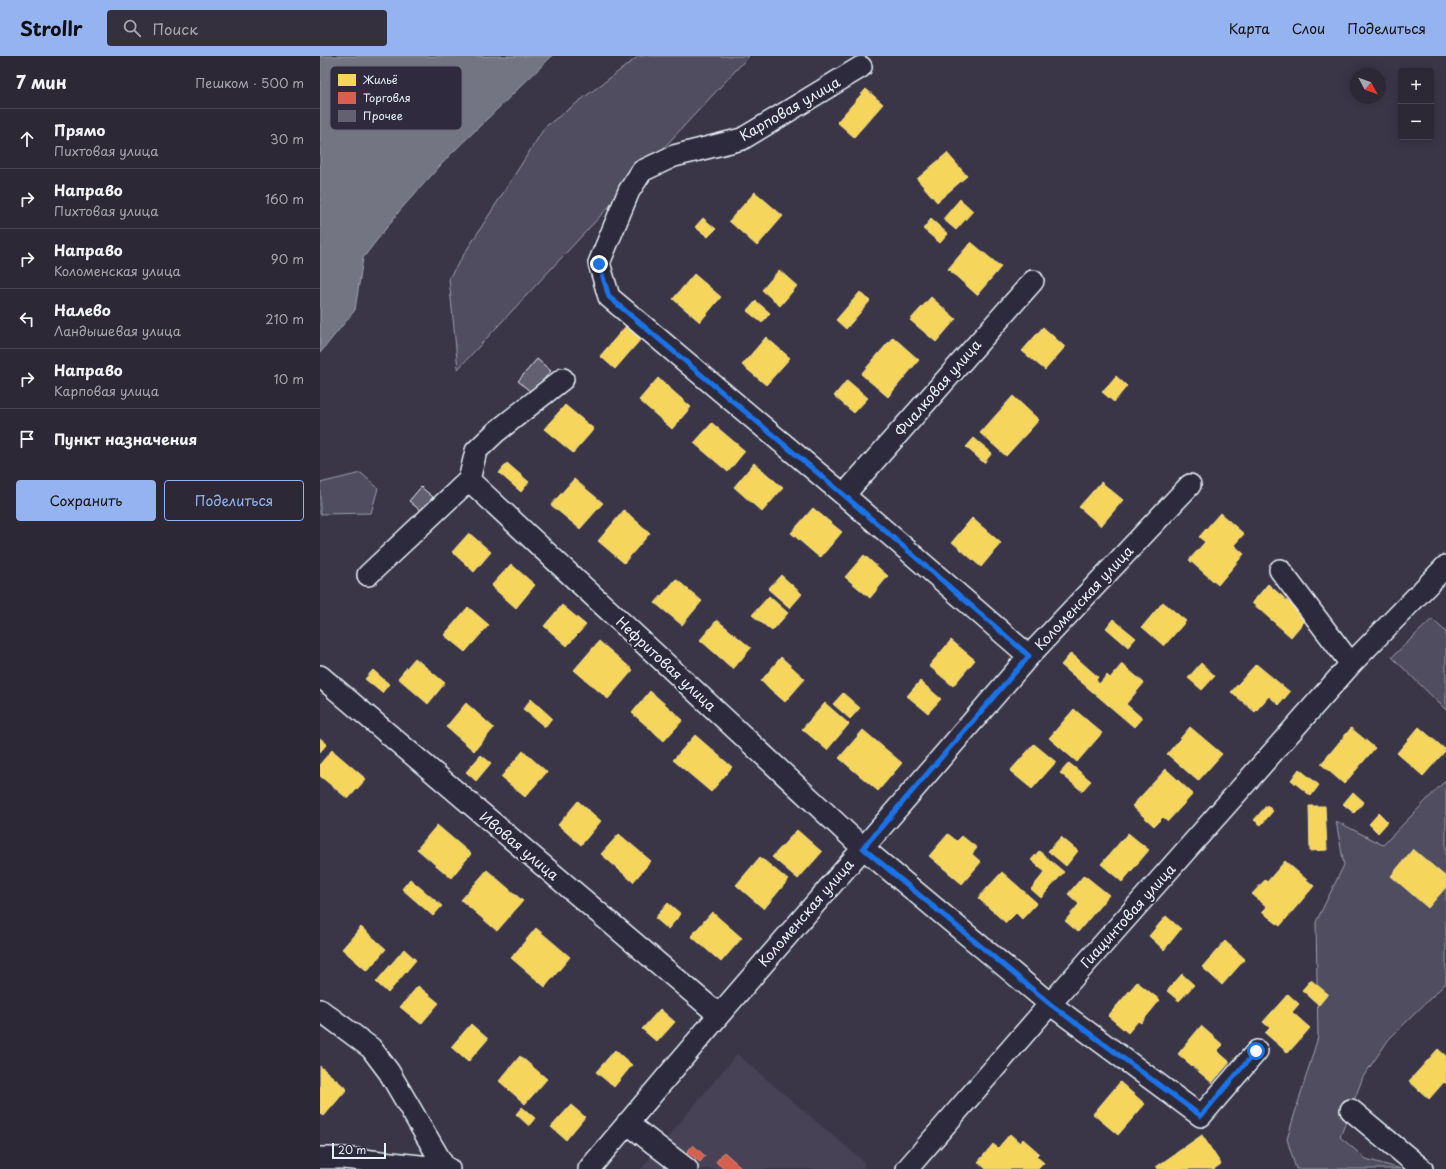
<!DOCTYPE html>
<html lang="ru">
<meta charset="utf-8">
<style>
body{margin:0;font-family:"Playpen Sans",sans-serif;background:#34303e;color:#f1f3f6}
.controls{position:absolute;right:12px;top:12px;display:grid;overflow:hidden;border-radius:4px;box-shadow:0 2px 10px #0003}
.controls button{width:36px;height:36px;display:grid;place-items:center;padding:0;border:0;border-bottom:1px solid #484451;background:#2c2836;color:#f1f3f6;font:20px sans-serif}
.compass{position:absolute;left:1030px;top:12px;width:36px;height:36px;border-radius:50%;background:#2c2836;box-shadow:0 2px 10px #0003;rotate:131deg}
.scale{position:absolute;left:12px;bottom:10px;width:54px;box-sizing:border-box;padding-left:4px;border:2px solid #e8f1f8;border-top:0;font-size:11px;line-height:14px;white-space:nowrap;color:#e8f1f8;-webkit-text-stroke:3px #2f2a3d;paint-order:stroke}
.stop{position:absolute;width:12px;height:12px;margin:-9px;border:3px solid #1a73e8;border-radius:50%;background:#fff}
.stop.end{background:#1a73e8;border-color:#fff;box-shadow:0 1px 4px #0008}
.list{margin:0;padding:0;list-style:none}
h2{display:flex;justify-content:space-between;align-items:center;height:52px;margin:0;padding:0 16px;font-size:17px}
h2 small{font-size:13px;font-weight:400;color:#a6a6ad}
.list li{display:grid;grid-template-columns:26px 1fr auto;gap:12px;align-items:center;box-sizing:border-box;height:60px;padding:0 16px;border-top:1px solid #484451}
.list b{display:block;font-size:15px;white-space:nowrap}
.list p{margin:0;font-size:13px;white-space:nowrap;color:#a6a6ad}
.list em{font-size:13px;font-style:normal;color:#a6a6ad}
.actions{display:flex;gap:8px;padding:12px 16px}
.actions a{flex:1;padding:9px 0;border:1px solid #95b2f1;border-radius:4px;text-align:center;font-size:14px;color:#95b2f1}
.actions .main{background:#95b2f1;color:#111}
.icon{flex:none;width:22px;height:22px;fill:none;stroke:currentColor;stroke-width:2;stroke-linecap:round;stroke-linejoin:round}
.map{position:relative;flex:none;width:1126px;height:1113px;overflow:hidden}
header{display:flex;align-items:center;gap:24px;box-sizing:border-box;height:56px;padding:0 20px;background:#95b2f1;color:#111}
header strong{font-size:19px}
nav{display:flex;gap:22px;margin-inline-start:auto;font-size:14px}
.search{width:280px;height:36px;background:#34303e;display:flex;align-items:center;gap:10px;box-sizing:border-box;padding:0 14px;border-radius:4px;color:#a6a6ad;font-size:15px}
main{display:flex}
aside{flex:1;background:#2c2836}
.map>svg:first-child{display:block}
.built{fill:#464354}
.green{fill:#504e5f;stroke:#9ca0ac}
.water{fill:#737482;stroke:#a2a6b1}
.homes{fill:#f6d55c;stroke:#f2dd8b}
.shops{fill:#d6604d;stroke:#db8c80}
.building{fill:#636171;stroke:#e8f1f8}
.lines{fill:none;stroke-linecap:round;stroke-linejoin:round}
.minor-casing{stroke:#e8f1f8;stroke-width:24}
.minor{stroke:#2f2a3d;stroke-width:21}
.route{stroke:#1a73e8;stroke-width:5}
.labels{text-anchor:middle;stroke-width:4;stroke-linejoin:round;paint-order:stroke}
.street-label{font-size:14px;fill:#e8f1f8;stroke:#2f2a3d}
.key{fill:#2f2a3d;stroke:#666675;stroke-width:1}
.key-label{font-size:11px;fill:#e8f1f8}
</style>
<header>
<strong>Strollr</strong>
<div class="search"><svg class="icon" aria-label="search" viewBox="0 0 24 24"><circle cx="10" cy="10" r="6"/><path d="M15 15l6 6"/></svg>Поиск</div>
<nav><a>Карта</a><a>Слои</a><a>Поделиться</a></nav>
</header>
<main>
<aside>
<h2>7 мин<small>Пешком · 500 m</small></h2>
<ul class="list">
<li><svg class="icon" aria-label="ahead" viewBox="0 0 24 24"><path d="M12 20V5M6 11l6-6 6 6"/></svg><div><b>Прямо</b><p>Пихтовая улица</p></div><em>30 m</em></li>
<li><svg class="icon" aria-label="right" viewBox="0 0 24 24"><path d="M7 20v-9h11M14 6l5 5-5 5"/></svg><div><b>Направо</b><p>Пихтовая улица</p></div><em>160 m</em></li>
<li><svg class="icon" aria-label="right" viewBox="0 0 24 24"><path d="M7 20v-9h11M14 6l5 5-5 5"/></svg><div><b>Направо</b><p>Коломенская улица</p></div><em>90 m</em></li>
<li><svg class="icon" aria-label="left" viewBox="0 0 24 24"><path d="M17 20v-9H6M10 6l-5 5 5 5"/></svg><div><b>Налево</b><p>Ландышевая улица</p></div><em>210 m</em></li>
<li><svg class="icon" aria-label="right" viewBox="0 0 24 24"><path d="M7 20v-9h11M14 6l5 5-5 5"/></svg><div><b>Направо</b><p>Карповая улица</p></div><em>10 m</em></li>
<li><svg class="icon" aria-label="arrive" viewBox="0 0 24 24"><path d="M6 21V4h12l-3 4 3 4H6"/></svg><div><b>Пункт назначения</b></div></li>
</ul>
<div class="actions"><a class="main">Сохранить</a><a>Поделиться</a></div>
</aside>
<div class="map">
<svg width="1126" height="1113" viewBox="0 0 1126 1113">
<rect width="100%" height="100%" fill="#3a3648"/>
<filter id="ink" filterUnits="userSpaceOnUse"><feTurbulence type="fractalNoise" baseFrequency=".025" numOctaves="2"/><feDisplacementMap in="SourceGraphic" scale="8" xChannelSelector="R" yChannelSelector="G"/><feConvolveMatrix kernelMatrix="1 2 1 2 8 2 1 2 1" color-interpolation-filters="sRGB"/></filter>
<g filter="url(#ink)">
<!-- built -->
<path class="built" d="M417,998L544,1106L543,1113H321Z"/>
<!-- green -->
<path class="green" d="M319,0H429L138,313L129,222L225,71Z
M41,417L58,432L51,457L0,458V427Z
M1112,563L1126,576V654L1072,601Z
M1126,724V927L1069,983L1043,1021L1020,1081L1046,1103L1081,1113H976L967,1083L998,981L996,866L1024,809L1016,765L1063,789Z"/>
<!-- water -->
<path class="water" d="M0,0H232L129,100L81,153L43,202L35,254L0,297Z"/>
<!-- homes -->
<path class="homes" d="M546,33L563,48L534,81L517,66Z
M627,97L647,120L617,146L597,123Z
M435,136L463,160L437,190L409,165Z
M640,143L653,155L636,174L623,163Z
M383,162L396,173L388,181L375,171Z
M611,163L628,178L620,187L603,173Z
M651,186L681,211L657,239L628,213Z
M459,214L477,230L460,250L442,234Z
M374,218L401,241L380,266L353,243Z
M540,236L550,245L526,273L516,264Z
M611,241L636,263L616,286L590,264Z
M436,245L450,257L442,267L427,255Z
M306,270L321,283L295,313L280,300Z
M723,271L745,291L725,314L702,295Z
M446,281L470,302L446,329L422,309Z
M573,281L599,304L568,341L541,318Z
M796,320L807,330L794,346L782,336Z
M338,322L371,351L352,373L319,344Z
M527,324L548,342L534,357L514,340Z
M693,340L719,364L686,400L660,377Z
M245,349L274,373L253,397L224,373Z
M392,367L425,395L408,416L374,387Z
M654,382L672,397L664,407L646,391Z
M187,407L209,426L201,436L179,417Z
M434,407L463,432L442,456L414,431Z
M254,423L283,447L260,473L231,449Z
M781,426L803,444L781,470L759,451Z
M493,452L522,476L500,502L471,477Z
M304,454L330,477L304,507L278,485Z
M900,457L924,478L914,489L924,498L898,529L869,504L885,486L879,481Z
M652,462L681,487L661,511L632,486Z
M149,477L171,496L154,516L132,496Z
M544,499L568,520L550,542L525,521Z
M191,508L215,529L196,552L171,530Z
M461,519L482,538L470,552L448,533Z
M356,523L382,545L362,569L335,547Z
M948,528L987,562L971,581L932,547Z
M449,540L468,557L452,575L432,559Z
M843,546L866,565L844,590L822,571Z
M242,549L266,569L247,590L224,570Z
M148,551L169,569L145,596L124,579Z
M793,563L816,582L808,591L786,572Z
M397,564L431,592L413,613L380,584Z
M631,584L655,604L633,630L609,610Z
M279,585L313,614L288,643L254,614Z
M751,597L778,621L776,624L779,628L787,619L790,622L802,608L824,627L806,648L822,662L814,671L741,609Z
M461,601L485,623L465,646L441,625Z
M95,602L125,627L108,648L78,622Z
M881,607L895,620L882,634L868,622Z
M936,608L970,636L959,649L949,640L935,656L911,636Z
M53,614L69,628L62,637L45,623Z
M600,625L621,643L608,657L587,640Z
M330,635L363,664L344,685L312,657Z
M523,637L540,652L530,663L513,648Z
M211,643L232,662L225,671L203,653Z
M146,647L174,672L154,695L126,671Z
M505,647L529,668L507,694L482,673Z
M754,653L782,677L757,706L729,682Z
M870,671L902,698L878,725L847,698Z
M1099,671L1126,694L1103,720L1077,697Z
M1031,672L1055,692L1024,728L1001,708Z
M543,674L582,707L558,735L519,702Z
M375,679L412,711L391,736L353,704Z
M0,682L7,688L0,696Z
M714,688L736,706L712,733L690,715Z
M12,694L46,723L28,743L0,720V708Z
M203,695L227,716L205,741L181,721Z
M161,699L171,707L156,725L146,716Z
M749,707L771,725L762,735L740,717Z
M846,713L873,738L848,765L843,761L834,770L812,750Z
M979,713L999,729L991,740L971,724Z
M1033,736L1044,746L1034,757L1023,748Z
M258,745L281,765L261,789L238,769Z
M947,749L953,755L941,769L934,764Z
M989,750H1005L1007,794L990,795Z
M1059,757L1068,766L1058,777L1049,768Z
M117,769L151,798L131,822L97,793Z
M477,774L502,796L478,823L452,801Z
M808,777L829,794L802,826L781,808Z
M299,778L331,805L313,826L281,798Z
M628,778L637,785L642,780L657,792L652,798L661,806L642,828L609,800Z
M741,781L758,795L746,810L728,795Z
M1093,793L1126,821V831L1108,852L1071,820Z
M719,795L744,816L721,842L711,833L725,816L711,804Z
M440,801L468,824L444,853L416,829Z
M965,805L994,830L960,870L942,856L947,851L932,838L945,824L947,826Z
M167,814L203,845L177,875L141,844Z
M682,816L717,847L702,863L696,857L686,867L658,842Z
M764,819L789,839L758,876L745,865L759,848L748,838Z
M90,823L122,850L113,860L82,833Z
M348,847L361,858L348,873L335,862Z
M392,856L422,882L401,906L371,880Z
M846,860L861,873L844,894L829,880Z
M41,871L66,893L47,915L22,893Z
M216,872L250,901L225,931L191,902Z
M905,885L925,903L902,929L882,911Z
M84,893L96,904L68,937L56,926Z
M862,918L874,929L859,945L847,935Z
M991,924L1008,938L999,949L982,934Z
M817,926L840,944L821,967L818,965L808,977L788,960Z
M98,930L119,947L101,968L80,951Z
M968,938L979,948L972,956L990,972L968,997L945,977L950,972L943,966Z
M340,953L355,966L337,986L322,973Z
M151,968L168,983L148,1006L131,991Z
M881,970L903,989L897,995L910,1006L892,1027L858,998Z
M1118,993L1126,1000V1028L1124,1026L1109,1043L1089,1025Z
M295,994L312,1009L294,1031L276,1016Z
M200,1000L227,1023L205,1048L179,1025Z
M0,1010L27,1033L4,1060L0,1057Z
M800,1026L825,1048L798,1079L773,1058Z
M251,1049L265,1061L246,1084L231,1071Z
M202,1051L215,1062L209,1070L196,1058Z
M690,1078L700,1087L703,1083L719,1097L716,1100L724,1107L718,1113H666L658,1106L673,1088L678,1092Z
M882,1079L901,1108L894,1113H837L836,1111Z"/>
<!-- shops -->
<path class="shops" d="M373,1089L385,1100L380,1106L367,1096Z
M404,1096L420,1110L418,1113H404L396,1106Z"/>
<!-- building -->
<path class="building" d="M217,303L231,315L212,337L198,325Z
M101,431L113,441L101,455L89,445Z"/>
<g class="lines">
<!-- minor casing -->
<g class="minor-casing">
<path id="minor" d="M541,11L422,83L354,100L322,115L309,135L279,207L289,241L524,439L709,600
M149,424L543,792L730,948L881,1060L937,995
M524,439L713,225
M960,514L1031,608
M48,519L149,424L156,395L176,376L243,323
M0,620L399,959
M0,954L51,992L69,1016L125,1112
M1031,1054L1102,1113
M307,1067L367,1113
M0,1102H23L129,1113
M269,1113L399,959L709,600L870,429
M587,1113L730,948L1031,608L1126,510"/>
</g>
<!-- minor -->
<use href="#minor" class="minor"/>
</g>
</g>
<g class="lines" filter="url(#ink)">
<!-- route -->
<path class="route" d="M279,208L289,241L524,439L709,600L543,792L730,948L881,1060L936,995"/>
</g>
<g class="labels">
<!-- street labels -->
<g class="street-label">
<text transform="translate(470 53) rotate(-30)" y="5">Карповая улица</text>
<text transform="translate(618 332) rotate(-49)" y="5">Фиалковая улица</text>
<text transform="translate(764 542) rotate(-47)" y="5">Коломенская улица</text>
<text transform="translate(346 608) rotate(43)" y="5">Нефритовая улица</text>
<text transform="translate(199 790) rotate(40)" y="5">Ивовая улица</text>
<text transform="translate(486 857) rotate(-49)" y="5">Коломенская улица</text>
<text transform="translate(808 860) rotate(-48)" y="5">Гиацинтовая улица</text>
</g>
</g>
<!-- legend -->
<rect x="10" y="10" width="132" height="64" rx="6" class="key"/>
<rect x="18" y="18" width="18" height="12" fill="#f6d55c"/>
<rect x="18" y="36" width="18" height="12" fill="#d6604d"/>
<rect x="18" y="54" width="18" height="12" fill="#636171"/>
<g class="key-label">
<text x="43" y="28">Жильё</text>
<text x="43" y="46">Торговля</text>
<text x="43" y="64">Прочее</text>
</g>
</svg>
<div class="controls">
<button>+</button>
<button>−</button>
</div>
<svg class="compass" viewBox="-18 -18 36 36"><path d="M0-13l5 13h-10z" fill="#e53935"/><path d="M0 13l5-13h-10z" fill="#a6a6ad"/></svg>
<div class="scale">20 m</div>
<div class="stop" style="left:936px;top:995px"></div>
<div class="stop end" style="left:279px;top:208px"></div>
</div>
</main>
